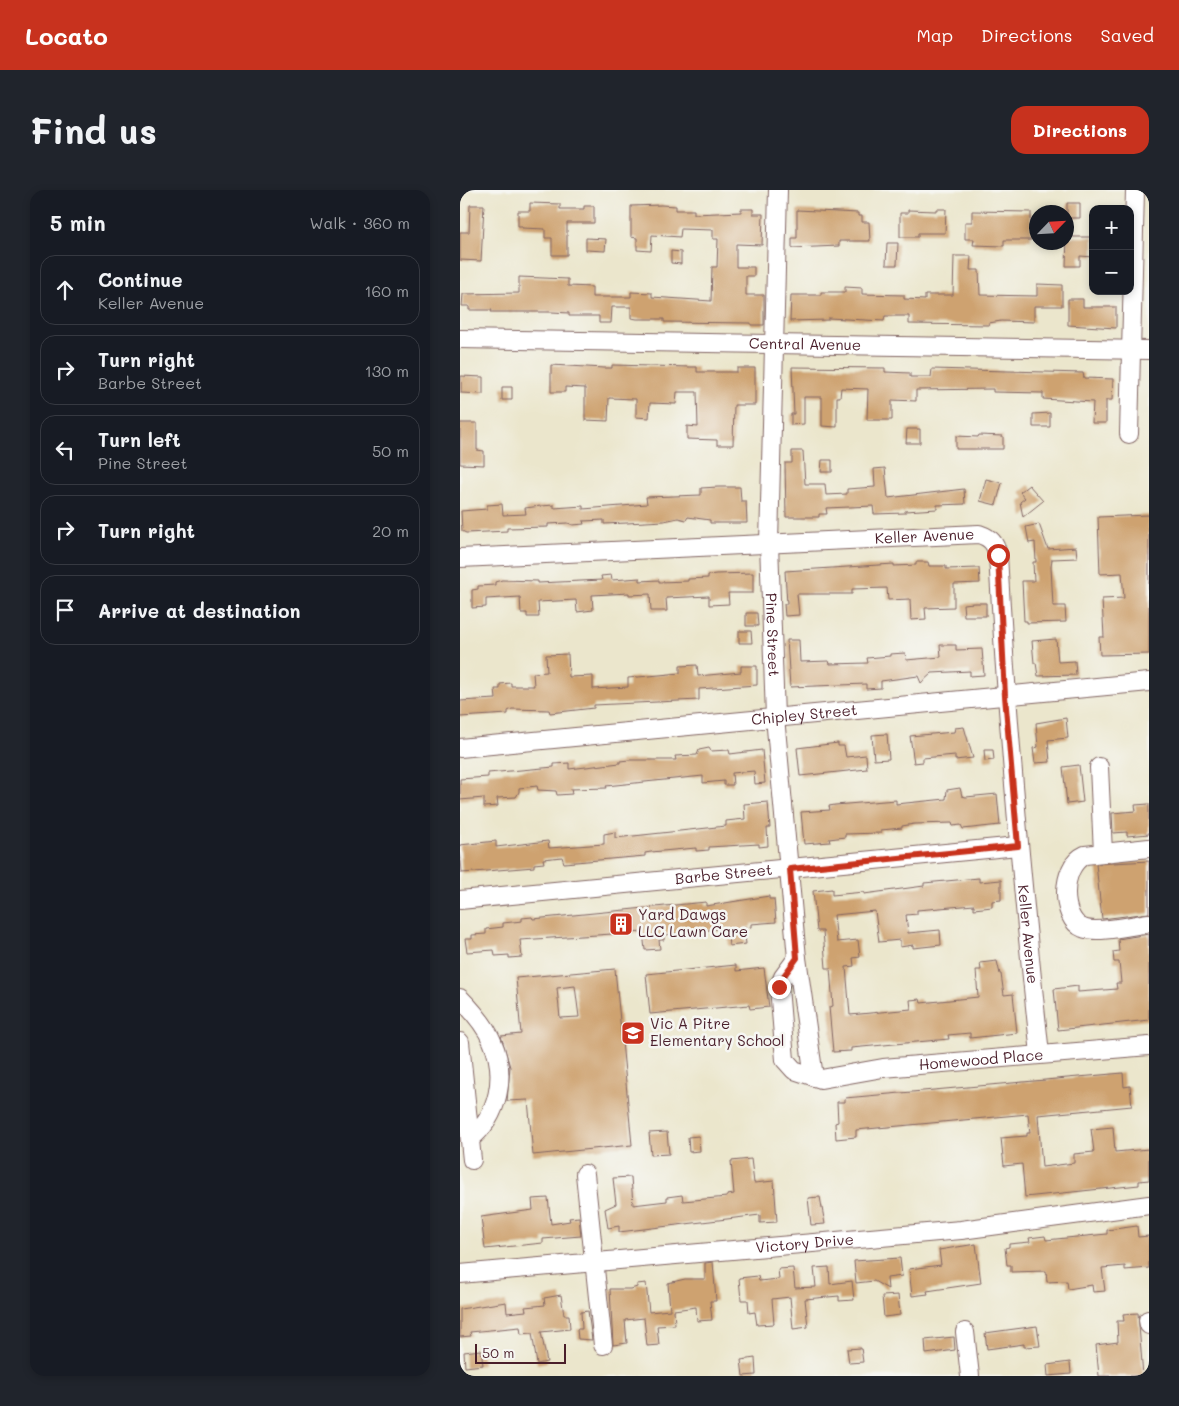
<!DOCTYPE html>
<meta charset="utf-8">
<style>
body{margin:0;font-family:Mali,sans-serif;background:#20242c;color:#f1f3f6}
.controls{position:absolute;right:15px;top:15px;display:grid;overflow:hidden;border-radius:10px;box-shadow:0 2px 8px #0003}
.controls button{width:45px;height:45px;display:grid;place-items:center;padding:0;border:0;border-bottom:1px solid #363941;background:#171b24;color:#f1f3f6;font:25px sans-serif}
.compass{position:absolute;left:569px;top:15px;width:45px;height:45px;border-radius:50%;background:#171b24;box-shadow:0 2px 8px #0003;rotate:65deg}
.scale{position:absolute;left:15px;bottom:12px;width:91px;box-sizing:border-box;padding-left:5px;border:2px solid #4a1f2b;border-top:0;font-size:14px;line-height:18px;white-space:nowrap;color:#4a1f2b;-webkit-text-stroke:4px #f6f6f2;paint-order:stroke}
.stop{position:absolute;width:15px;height:15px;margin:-11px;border:4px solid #c8321e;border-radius:50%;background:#fff}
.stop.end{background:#c8321e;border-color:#fff;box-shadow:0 1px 5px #0008}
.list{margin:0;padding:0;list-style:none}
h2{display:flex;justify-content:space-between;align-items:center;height:65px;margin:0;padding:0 20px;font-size:21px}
h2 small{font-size:16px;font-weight:400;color:#9ea1a6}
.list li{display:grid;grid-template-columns:32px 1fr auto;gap:15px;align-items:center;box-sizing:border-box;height:70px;margin:0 10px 10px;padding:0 10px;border:1px solid #363941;border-radius:15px}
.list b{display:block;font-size:19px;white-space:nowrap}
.list p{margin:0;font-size:16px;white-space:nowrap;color:#9ea1a6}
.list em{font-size:16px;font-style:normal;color:#9ea1a6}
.icon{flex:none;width:28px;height:28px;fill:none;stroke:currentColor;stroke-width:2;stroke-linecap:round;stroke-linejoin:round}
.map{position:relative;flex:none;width:689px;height:1186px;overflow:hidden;border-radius:15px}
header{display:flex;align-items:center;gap:30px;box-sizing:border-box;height:70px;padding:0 25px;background:#c8321e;color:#fff}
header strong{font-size:24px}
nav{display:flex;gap:28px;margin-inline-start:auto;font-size:18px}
.intro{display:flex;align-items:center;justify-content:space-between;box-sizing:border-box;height:120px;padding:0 30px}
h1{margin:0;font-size:35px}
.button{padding:12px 22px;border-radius:15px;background:#c8321e;color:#fff;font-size:18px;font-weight:700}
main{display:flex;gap:30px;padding:0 30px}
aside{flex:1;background:#171b24;border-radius:15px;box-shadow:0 2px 8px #0003}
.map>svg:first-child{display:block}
.building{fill:#cea26f;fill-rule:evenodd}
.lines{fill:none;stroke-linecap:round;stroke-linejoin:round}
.minor-casing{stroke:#826563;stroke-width:20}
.minor{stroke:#fff;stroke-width:18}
.route{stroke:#c8321e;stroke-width:6}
.labels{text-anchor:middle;stroke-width:5;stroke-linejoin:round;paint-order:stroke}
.street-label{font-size:15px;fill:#4a1f2b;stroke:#f6f6f2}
.poi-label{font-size:15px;fill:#4a1f2b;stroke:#f6f6f2;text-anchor:start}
</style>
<header>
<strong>Locato</strong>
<nav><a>Map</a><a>Directions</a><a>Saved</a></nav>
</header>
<div class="intro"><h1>Find us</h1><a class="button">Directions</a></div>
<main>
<aside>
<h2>5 min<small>Walk · 360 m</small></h2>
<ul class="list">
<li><svg class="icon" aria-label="ahead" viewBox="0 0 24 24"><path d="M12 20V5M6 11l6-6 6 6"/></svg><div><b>Continue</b><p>Keller Avenue</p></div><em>160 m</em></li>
<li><svg class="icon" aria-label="right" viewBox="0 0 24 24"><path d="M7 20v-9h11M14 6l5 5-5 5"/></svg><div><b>Turn right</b><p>Barbe Street</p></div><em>130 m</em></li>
<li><svg class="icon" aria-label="left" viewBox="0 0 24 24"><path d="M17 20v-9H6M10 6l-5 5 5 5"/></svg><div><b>Turn left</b><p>Pine Street</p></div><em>50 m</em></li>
<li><svg class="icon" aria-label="right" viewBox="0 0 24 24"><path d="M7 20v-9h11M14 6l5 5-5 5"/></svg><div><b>Turn right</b></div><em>20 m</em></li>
<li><svg class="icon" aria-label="arrive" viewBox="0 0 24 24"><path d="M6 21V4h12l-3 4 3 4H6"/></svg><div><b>Arrive at destination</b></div></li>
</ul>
</aside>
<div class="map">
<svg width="689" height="1186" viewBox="0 0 689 1186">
<rect width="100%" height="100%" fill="#f6f6f2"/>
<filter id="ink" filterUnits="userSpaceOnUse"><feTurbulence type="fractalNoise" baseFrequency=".02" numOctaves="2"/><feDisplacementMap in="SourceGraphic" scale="10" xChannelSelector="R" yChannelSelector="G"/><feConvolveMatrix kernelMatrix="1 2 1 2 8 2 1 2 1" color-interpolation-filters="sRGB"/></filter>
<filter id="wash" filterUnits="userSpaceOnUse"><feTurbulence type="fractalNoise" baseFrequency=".0096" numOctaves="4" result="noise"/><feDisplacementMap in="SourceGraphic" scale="20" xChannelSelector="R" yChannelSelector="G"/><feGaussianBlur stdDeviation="1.12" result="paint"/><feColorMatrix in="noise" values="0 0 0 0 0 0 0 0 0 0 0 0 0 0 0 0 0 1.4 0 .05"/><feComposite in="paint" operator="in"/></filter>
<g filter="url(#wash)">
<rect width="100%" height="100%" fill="#ebe6cc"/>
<g id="blocks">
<!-- building -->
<path class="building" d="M70,13L100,14V19H124V16H134V33H107V65H92V48H85V39L62,38V36H58V21H70Z
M607,13H620V28H607Z
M10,15H24L21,71L0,70V42H9Z
M201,15L216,16V20H234V24L281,22V19H293V24H303L302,55L276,54V77H294V86H286V105H304V135H291V133L204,132V129H177L171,128V117H152L151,133H139V126H109V123L92,122H31L32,120H9V116H2L3,104L59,103V87L108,89V96L132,97V107H171V102L192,103V107L251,111L252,77H257L258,49H253V40L221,39L220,47L192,45L191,61L177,60V48L171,47V16Z
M476,19H486L485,43H458V47H440V23H448V20L476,21Z
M337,20L398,23V26H402V32H409L410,51H379V56L332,58V48H337Z
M512,21L571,22V50H544V56L513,55L514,49H505V32H512Z
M607,47H633V67L620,66V76H606Z
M126,48L146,49L145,61L126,60Z
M427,53H438L437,75H426Z
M211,61L221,62V74L211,73Z
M494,66H511L510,80H519L520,105L577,106V94L602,95V116H574V132L541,131L529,133V135L449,134V126H425L424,131L368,128V130L330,131L331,105H361V102H385V97L402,98V104L444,105V109L465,110V105H493Z
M608,109H623V117H656V138L608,135Z
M91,175L144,178H152V175L230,177H237V182H277V178H295V215H274L273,255H257V250L227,249V236L238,237L237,202H217L216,214L190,213L189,228L176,227V209L149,208L148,231L125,230V198L105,197V202H91Z
M332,177L425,178V182L450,183V187H471L472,179L623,183L624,188L653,189L652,210H646V233H632L633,212L583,209V203L533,202V199L456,200V211L432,210V230H407L408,199L381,198L380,207H377V237L362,236V207H344V234L331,235V224H334Z
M1,186L23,187V204L1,203Z
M42,197H52V210H42Z
M590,223V237H573V224Z
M0,233H17V260L24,261V275L0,274Z
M447,239H460V253H446Z
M519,245L543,246V259H496V246L518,247Z
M332,261H343L345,294H365L366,305L387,304V299L415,297L414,279L425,278L428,308L504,299L505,314L477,315V319L445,321V323L414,324L413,316L366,318L367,324H359V327H326L325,273H332Z
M362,270H372V282H361Z
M526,289L542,293L536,315L520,311Z
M569,295L583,311L563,327L560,312L565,308L560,302Z
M258,297H280L281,311H286L287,333H250V330L228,327L226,330L218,328L204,331L167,333L144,334V330L123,331L124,334L113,335L108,333L88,334V337L47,338V341L6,343L2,341L1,321L27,319V315L42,314L43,325L66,324L65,318L81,316L94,315V318L123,316V319L187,314L186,307L241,305V298Z
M689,325V464L640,465L639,447H644L642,409L664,408L662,383L640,384L638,327Z
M579,334L588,359L616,357L617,368L592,369L591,377L593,416H605L606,432L567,433V431H564L562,391H574L573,372H576L575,352L569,353L566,337Z
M456,372H468L469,376H486V379L519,378L520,393L494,394V417L465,418L466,429L451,430L450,409L428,410L427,398L392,399V404H337L339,425L325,426L324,414H327L325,381L434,374V376L456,375Z
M293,383V403H268L269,414L249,415V406L206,408L207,421H191L190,404L169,405V403L132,405L133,420L117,422L116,410L78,412L79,427H67V423H61L60,407L26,409V417L12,418V400L18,399V396L35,395V392L42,390L78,391V393L142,390L141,386L151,385L152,390L180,388V391L199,390V392L228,391V389L248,388V385L256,384Z
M514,413H526V426H504L503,414Z
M286,423H297L298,436H286Z
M279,441H291L292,453H279Z
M596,449L598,472L615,471L616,485L578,486L576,473H574L572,451Z
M327,450H339L340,472L369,471L370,474L408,473L407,468L430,466V464L445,463L446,470L481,467L480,455H496V460L522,459L524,485L510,486V481L472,483L461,493L458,486L421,491V498L406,499V494L330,497Z
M108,464L109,487L133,486V499L168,497V488L220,483V476L237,475L238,486L281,482V476H297V495L239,499V510L134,515V518L90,523L89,520L52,519L48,521V524L0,527V511L36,509L35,499H40V494L51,493V496H74L73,483L87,482L86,465Z
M606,528L608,548L588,550L590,572L575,573L573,558L578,557L576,533Z
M504,537L513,568L495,570V565L463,568V572L454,573L450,546L494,542L495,538Z
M427,544L429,569L414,570L412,545Z
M378,553V556H384L386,567L406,565L407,579L340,586L337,558Z
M249,558L251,561L269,560L270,564L302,560L305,593L295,594L294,581L272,583L273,595H264V591L243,593V586L146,596L147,598L111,599L112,604L97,605L96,601L78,600L77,596L59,598V602L56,607L37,608L38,616L24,617V608L0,610V589L28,587V583L94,577V574L109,573V579L160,573V571L169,570H216L215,566L237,565L239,560Z
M524,560H533L534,570L525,571Z
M619,575L623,612L607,614L603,577Z
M500,598L502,606L506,607L537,604L540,635L503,639L501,635L493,636L492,633L454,634L442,636V638L421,640V643L385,644V647L369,649L370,652L344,654L341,622L370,620L369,616L375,615L436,610V614L486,609L487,600Z
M308,612L310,638H307L308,656L299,657V654L249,657V660L236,661V658L191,662L185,663V666L104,673L102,667L83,669L84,673L74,674V677L2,683L0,655L36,651V657L88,651L89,658L144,654V644L155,642V648L266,636V631L285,629L284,614Z
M689,614V644L667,646V642L653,643L652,623L676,621L675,615Z
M689,671V723L642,729L636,674Z
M519,688V692L541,690V710L532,711V717L514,719V715L457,720V724L446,725L448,743L480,740L481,755L453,758V755L440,757V750L419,752L415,721L374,725L377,752L398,750L400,767L393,768L394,776L386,777L390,825L451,819L450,810L460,809L461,813L518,807L516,780H521L520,773L537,771L540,784H541L544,805L553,804L557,843L510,848V843L488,845L489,849L391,858V861L373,862L369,817L373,816L370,778H366L363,741H357L353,701L372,699V705L404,702V704L464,696V693Z
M309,706V709H314L316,732L291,734V737L284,738L286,754L269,756L267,738L204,745V750H199L200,759L185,760L183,742L60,750L62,767L49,768V765L35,766L34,760L7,762L5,749H12V745L26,744V739L43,737V733L62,731V728L72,727L73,729L246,712V716Z
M689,744V830L598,840L594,799L618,796V802L657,799L656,793H661L659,772H654L653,762L659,761L658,749Z
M276,775V781L304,778L309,817L290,819L289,815L190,824L186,784Z
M155,779L172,955L73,965L68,910L47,911L50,877L41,846L61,844L56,788ZM115,796L119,827L100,828L97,798Z
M663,883L664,897L670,896L672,916L578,925L582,977L614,973V964L634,962L631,939L653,937L655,962L689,959V990L679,991V995L565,1007L562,974L544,976L541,948L567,946V943H570L568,924L396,940V947L376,949L375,933L378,932L377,912H385V908Z
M207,942L209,964L191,965L189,943Z
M239,946L240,961L229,962L228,947Z
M291,969L294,993L314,991L317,1032L300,1033V1025L159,1042V1036L148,1038L145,1019L156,1014L153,988L171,987L173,1015L207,1011V1007L222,1005L223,1011L267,1007V1005L274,1004L271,971Z
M360,1007L365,1034L351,1035L348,1008Z
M88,1008L91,1034L110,1031L109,1028L119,1027L121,1046L83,1049V1053L25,1059L21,1027L73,1020L72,1009Z
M677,1036L678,1047L689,1046V1078L665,1080V1076L642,1078L645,1101L633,1102L632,1095L608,1099L607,1091L587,1092L586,1081L551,1082V1075H547L545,1058L549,1057V1054L570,1052L569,1048L585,1046L586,1050L647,1044V1040Z
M516,1054L521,1093L467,1101L468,1104L452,1106L449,1079L481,1075L479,1060Z
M440,1068L442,1086L427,1088L428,1099L414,1091L396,1093L394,1071Z
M253,1072L256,1111H250L252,1130L237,1131L236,1117L214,1120L215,1135L197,1136L199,1155L187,1156L184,1128L165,1130L167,1153L153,1155L150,1099H171L177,1097V1094L186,1093L189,1122L210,1120L208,1093L225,1089H245V1073Z
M369,1077L370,1094L392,1091L394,1110L379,1111V1106L345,1109L348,1137L333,1139L330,1107L312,1109L314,1134L297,1135L295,1122L289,1123L288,1110H281L279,1088L298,1086L299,1091L319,1089L318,1079L333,1078L335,1098L356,1097L354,1078Z
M101,1105L104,1125H109L110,1139L81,1142L87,1172L77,1174L72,1143L61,1144L60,1137L10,1142L11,1146L0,1147V1119L46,1112L47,1123L66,1121L65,1117L85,1115L84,1108Z
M438,1105L440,1125L424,1127L422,1106Z
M128,1121L132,1150L118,1149L117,1139H122L121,1122Z
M678,1123L683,1186H639L636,1155L658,1152L657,1131H664L663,1124Z
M577,1136L580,1156L564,1157V1154L527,1159L525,1143Z
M494,1147L495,1160L466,1164L465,1150Z
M401,1158L403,1172L389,1173L387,1159Z
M21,1160L23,1175L5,1177L4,1162Z
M295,1168L296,1185L283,1186L281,1170Z
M610,1172L611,1184L588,1186L587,1175Z"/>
</g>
</g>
<g filter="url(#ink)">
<use href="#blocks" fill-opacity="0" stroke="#826563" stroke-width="1"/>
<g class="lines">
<!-- minor casing -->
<g class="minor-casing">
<g id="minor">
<path id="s1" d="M318,0L309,353L315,527L337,768L354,887"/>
<path id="s2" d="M0,149L689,160"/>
<path d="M669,244L675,0"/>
<path id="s3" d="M0,368L519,344C531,348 535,353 538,365C547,532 562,698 580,864"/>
<path id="s4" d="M0,558L689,492"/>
<path d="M639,577L643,663"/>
<path d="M689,658L625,665C600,676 600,729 623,738C637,744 673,735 689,733"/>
<path id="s5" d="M0,710L558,656"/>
<path id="s6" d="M337,768L323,787L319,797L325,870L334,880L361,889L423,878L689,856"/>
<path d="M0,808C13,821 25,835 32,851C47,885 39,926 10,949"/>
<path d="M0,852L12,970"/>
<path d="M125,984L143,1155"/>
<path id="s7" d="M0,1084L501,1040L689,1015"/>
<path d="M688,1130L689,1135"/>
<path d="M505,1142L510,1186"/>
</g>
</g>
<!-- minor -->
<use href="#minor" class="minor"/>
</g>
</g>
<g class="lines" filter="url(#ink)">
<!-- route -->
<path class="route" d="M319,797L323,787L337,768L330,679L558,656L545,506L538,365"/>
</g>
<!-- icons -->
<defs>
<g id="building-square" transform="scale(1.25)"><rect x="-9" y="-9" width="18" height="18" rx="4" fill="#c8321e" stroke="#f6f6f2"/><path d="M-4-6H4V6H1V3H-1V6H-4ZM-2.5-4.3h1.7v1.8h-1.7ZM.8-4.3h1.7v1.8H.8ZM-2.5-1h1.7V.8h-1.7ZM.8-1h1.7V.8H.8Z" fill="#fff"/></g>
<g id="school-square" transform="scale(1.25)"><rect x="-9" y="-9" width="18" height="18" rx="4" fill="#c8321e" stroke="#f6f6f2"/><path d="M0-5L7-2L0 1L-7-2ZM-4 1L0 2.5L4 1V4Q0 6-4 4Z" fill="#fff"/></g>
</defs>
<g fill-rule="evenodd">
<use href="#building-square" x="161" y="734"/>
<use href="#school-square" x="173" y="843"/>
</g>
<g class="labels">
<!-- street labels -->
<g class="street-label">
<text dy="5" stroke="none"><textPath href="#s2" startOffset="345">Central Avenue</textPath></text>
<text dy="5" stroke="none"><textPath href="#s3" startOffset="465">Keller Avenue</textPath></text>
<text dy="5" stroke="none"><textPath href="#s1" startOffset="445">Pine Street</textPath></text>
<text dy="5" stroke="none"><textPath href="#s4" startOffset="346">Chipley Street</textPath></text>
<text dy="5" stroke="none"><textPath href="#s5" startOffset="265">Barbe Street</textPath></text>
<text dy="5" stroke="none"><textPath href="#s3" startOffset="930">Keller Avenue</textPath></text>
<text dy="5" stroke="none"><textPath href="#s6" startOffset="311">Homewood Place</textPath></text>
<text dy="5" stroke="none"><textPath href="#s7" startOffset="346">Victory Drive</textPath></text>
</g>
<!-- poi labels -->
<g class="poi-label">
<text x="178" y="730">Yard Dawgs<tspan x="178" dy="17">LLC Lawn Care</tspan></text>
<text x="190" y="839">Vic A Pitre<tspan x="190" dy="17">Elementary School</tspan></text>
</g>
</g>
</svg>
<div class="controls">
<button>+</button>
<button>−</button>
</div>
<svg class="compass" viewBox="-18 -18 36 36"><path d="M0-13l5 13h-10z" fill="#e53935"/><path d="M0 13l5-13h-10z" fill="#9ea1a6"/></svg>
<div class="scale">50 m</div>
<div class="stop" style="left:538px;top:365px"></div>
<div class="stop end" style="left:319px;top:797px"></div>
</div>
</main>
